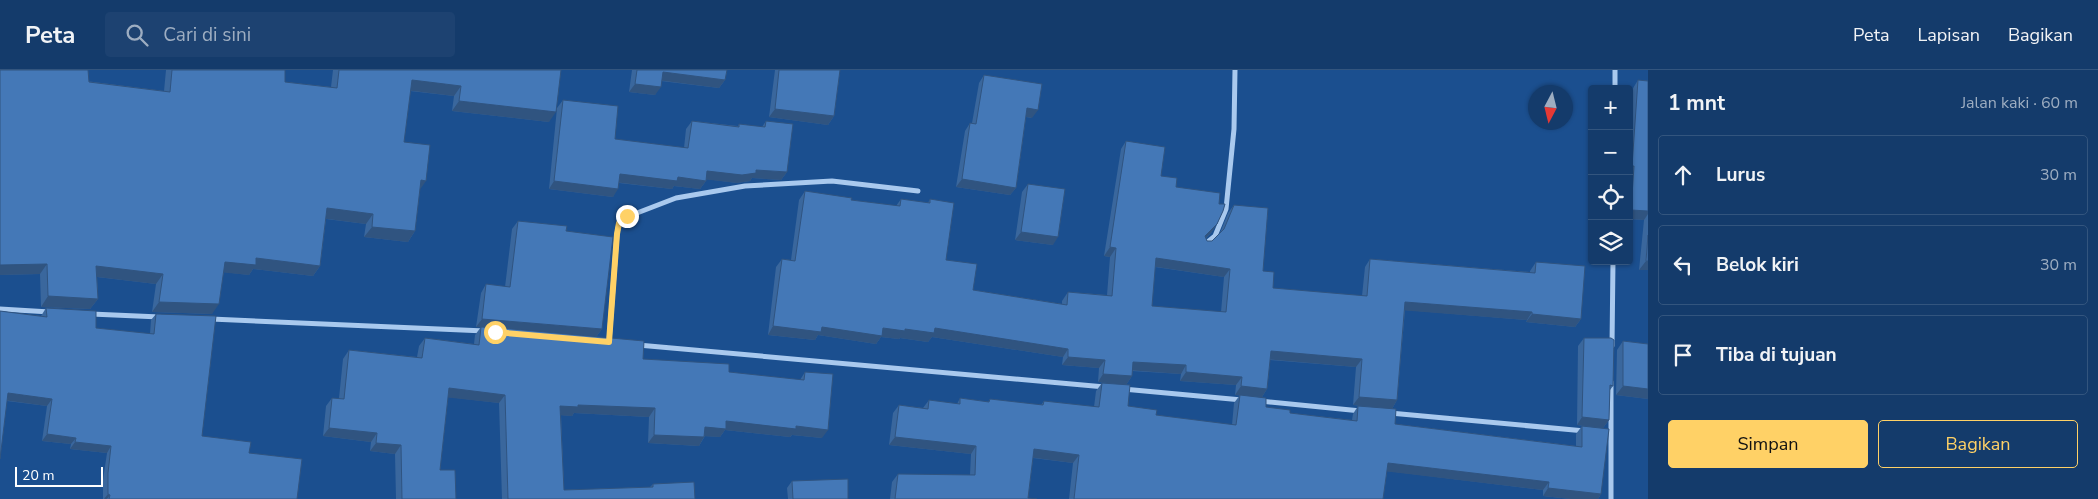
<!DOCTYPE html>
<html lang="id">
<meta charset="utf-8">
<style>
body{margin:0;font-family:"Nunito Sans",sans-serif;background:#1d4271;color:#f1f3f6}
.controls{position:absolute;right:15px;top:15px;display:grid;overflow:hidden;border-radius:5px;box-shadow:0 1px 4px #0004}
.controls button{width:45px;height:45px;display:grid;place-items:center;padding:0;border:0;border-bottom:1px solid #33557e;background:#143b6b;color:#f1f3f6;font:25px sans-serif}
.compass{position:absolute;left:1528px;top:15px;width:45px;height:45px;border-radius:50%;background:#143b6b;box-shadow:0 1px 4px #0004;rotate:187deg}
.scale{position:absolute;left:15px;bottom:12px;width:88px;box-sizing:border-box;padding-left:5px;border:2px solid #fff;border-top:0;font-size:14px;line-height:18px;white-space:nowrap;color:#fff;-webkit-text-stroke:4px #1b4f8f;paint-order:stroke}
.stop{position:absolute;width:15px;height:15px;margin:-11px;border:4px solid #ffd166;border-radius:50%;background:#fff}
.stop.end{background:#ffd166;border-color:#fff;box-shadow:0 1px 5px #0008}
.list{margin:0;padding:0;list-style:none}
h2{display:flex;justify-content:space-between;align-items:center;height:65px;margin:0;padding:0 20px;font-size:21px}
h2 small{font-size:16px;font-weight:400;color:#9dadc1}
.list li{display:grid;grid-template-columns:32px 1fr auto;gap:15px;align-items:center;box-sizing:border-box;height:80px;margin:0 10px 10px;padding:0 10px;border:1px solid #33557e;border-radius:5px}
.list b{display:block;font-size:19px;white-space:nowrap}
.list em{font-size:16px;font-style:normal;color:#9dadc1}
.actions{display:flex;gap:10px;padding:15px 20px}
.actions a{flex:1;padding:11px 0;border:1px solid #ffd166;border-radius:5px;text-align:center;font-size:18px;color:#ffd166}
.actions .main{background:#ffd166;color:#111}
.icon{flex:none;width:28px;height:28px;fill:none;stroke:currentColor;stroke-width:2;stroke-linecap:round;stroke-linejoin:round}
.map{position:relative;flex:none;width:1648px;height:429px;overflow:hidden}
header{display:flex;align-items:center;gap:30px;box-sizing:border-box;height:70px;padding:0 25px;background:#143b6b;border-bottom:1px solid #33557e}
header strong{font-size:24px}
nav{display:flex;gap:28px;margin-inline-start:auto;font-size:18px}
.search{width:350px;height:45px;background:#1d4271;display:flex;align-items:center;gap:12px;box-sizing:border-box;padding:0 18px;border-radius:5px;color:#9dadc1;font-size:19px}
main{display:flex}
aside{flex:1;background:#143b6b}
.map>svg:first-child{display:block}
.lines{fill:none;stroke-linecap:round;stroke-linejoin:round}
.street{stroke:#a9c9ee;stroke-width:5}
.wall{fill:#3a679d;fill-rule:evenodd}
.shaded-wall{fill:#305480}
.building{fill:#4478b7;stroke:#305480;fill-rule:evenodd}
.route{stroke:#ffd166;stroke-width:6}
</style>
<header>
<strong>Peta</strong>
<div class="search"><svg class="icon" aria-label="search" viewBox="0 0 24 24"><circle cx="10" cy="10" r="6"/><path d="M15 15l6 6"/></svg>Cari di sini</div>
<nav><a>Peta</a><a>Lapisan</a><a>Bagikan</a></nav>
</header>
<main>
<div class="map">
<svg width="1648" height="429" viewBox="0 0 1648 429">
<rect width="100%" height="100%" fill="#1b4f8f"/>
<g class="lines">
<!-- street -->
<path class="street" d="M1615,19V0
M1204,175L1215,166L1226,139L1234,59L1235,0
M0,239L50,242
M91,244L160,247
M211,249L485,261
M609,272L617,164L619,153L624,148L676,128L745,116L832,111L918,121
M638,275L1105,317
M1612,276L1613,191
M1123,319L1242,330
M1260,331L1361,341
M1390,343L1585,361
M1611,429V312"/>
</g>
<!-- wall -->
<path class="wall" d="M0,0L164,21L166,0H285V12L331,17L333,0H561L549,52L452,41L454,26L410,21L404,72L420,118L415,161L408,172L364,167L366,154L326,149L320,196L313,206L253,199L249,205L224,202L212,244L152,242L156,214L97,207L98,229L90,239L41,237L40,204L0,205Z
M632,0H727L725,10L719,18L661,11L655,25L629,22Z
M775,0H840L834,46L828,55L769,47Z
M984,5L1032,48L1026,47L1016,118L1010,125L956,117L965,61L970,53H972L979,13Z
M1638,10L1648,11V200H1639L1644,150L1629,149V54L1632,20Z
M563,30L615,69L684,78L686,59L692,51L738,56L739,54L762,57L766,51L787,102L781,110L752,108L750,111L737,113L706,109V111L700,119L674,116L672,119L619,113L613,127L549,119L557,38Z
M1126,71L1161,106L1176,117L1219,134L1217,154L1211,163L1206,168L1207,171H1212L1220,163L1228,143L1234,135L1263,201L1273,218L1362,226L1365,197L1370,189L1530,202V201L1536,192L1581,249L1575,257L1526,252L1527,250L1405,240L1397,330L1392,339L1353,335L1356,297L1270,290L1267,319L1262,327L1235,325L1236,315L1180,311L1181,304L1132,301V306L1126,315L1098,312L1099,298L1062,295L1063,287L932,267L928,272L900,268L899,269L881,267L876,274L818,265L815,270L768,265L776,197L782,189L791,190L799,130L805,121L851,130L896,136L901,129L928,133L930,129L946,190L973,220L1062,234V231L1068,222L1107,225L1110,187L1104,186L1121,79ZM1155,197L1224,207L1221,242L1152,236Z
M1028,114L1053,175L1015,170L1022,122Z
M518,151L566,161L602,259L596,267L643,289L729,302L800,310L805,302L822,368L792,365L790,367L725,360L720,367L705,366L699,376L648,373L649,347L574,343L572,346L561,345L564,420L650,417L653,414L695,429H502L499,333L448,327L440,400L456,429H396L395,384L370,381L371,372L323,366L326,336L332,328H339L343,289L349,280L417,287L419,276L425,268L474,274L475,265L481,257H476L481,223L486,214L505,217L512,159Z
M46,238L96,258L150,264L151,250L156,244L202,366L249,383L297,429H103V410L107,383L70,379L71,374L42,371L47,336L7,331L0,241L41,246Z
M1584,268L1613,316L1610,320L1609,350L1603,358L1577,355L1578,276Z
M1623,271L1648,274V329L1616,325L1617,280Z
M1102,313L1128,336L1156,345L1232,355L1234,333L1240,325L1266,337L1290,343L1352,350L1353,344L1358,336L1395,354L1576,376V364L1582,356L1601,424L1598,429H1571L1543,426V420L1387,401L1383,429H1069L1073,393L1033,388L1028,428L1037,429H890L892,412L898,404L970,405L971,384L889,375L893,343L899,335L923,338L929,330L957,334L960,328L988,332L990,329L1041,335L1044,331L1094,337L1096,321Z
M792,411L848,429H788L787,418Z"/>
<!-- shaded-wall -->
<path class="shaded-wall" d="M663,2L725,10L719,18L657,10Z
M412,10L461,16L454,26L405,20Z
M635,14L661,17L655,25L629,22Z
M459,31L556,42L549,52L452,41Z
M1027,38L1038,40L1032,48L1022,46Z
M775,39L834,46L828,55L769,47Z
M1632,96H1634L1629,102V99Z
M756,100L787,102L781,110L752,108L750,111L737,113L702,109L707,101Z
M620,104L678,107L706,111L700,119L674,116L672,119L614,112Z
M962,109L1016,118L1010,125L956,117Z
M421,110L426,111L419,121Z
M554,111L618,119L613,127L549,119Z
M327,138L373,144L366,154L320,148Z
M1631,140L1648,141V144L1644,150L1629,149V142Z
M1217,154L1211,163L1199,174L1205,166Z
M372,157L415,161L408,172L364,167Z
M1021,162L1058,167L1053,175L1015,170Z
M1110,177L1116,178L1110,187L1104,186Z
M256,188L320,196L313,206L253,199L249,205L218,202L225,192Z
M1156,188L1230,199L1224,207L1150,196Z
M1646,191H1648V200H1639Z
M47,194L40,204L0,205V195Z
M96,196L163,204L156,214L89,206Z
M48,226L98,229L90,239L41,237Z
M159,232L219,234L212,244L152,242Z
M1405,232L1532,242L1527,250L1399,240Z
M1532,244L1581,249L1575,257L1526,252Z
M482,249L602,259L596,267L476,257Z
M773,256L822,257L905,259L935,258L1068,279L1063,287L932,267L928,272L900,268L899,269L881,267L876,274L818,265L815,270L768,265Z
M1271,281L1362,289L1356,297L1265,289Z
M1068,287L1105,290L1099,298L1062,295Z
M1133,292L1186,295L1181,304L1127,300Z
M1186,302L1242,307L1236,315L1180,311Z
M1103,304L1132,306L1126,315L1098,312Z
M1241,316L1267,319L1262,327L1235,325Z
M1623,316L1648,319V329L1616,325Z
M449,318L505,325L499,333L443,327Z
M8,323L52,329L47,336L3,330Z
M1359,327L1397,330L1392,339L1353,335Z
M578,335L655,338L649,347L574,343L572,346L554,345L560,336Z
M1582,347L1609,350L1603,358L1577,355Z
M726,351L796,356L828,360L822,368L792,365L790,367L725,360L720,367L699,366L705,357Z
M329,358L377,363L371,372L323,366Z
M47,364L76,368L71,374L42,371Z
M654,365L704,367L699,376L648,373Z
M895,367L976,376L971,384L889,375Z
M75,372L111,376L107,383L70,379Z
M376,373L401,375L395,384L370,381Z
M1034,379L1079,385L1073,393L1028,387Z
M1388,393L1549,412L1543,420L1383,401Z
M1548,418L1601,424L1598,429H1571L1543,426Z
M108,424L110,425L107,429H104Z"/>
<!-- building -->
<path class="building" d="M0,0H88L89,12L170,22L172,0H285V12L337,18L339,0H561L556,42L459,31L461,16L412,10L404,72L430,75L426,111L421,110L415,161L372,157L373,144L327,138L320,196L256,188V195L225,192L219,234L159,232L163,204L96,196L98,229L48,226L47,194L0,195Z
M637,0H727L725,10L663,2L661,17L635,14Z
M779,0H840L834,46L775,39Z
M984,5L1042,14L1038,40L1027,38L1016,118L962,109L970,53L976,54Z
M1638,10L1648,11V141L1631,140L1634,96H1632Z
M563,30L618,36L615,69L688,78L692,51L739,57V54L765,57L766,51L793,54L787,102L756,100V103L742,105L707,101L706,111L678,107L677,111L620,104L618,119L554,111Z
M1126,71L1165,77L1161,106L1177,108L1176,117L1220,123L1219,134H1225L1223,141L1217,154L1205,166L1207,171H1212L1224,159L1234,135L1268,138L1263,201L1274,202L1273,218L1367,226L1370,189L1535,203L1536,192L1585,196L1581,249L1532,244V242L1405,232L1397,330L1359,327L1362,289L1271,281L1267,319L1241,316L1242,307L1186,302V295L1133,292L1132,306L1103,304L1105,290L1068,287V279L935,258L934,263L905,259V261L883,258L882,266L822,257L821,262L773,256L782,189L795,191L805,121L852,128L851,130L900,136L901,129L930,133V129L954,133L946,190L977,194L973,220L1067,235L1068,222L1112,226L1116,178L1110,177ZM1156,188L1230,199L1226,242L1152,236Z
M1028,114L1065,119L1058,167L1021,162Z
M518,151L567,156L566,161L613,167L602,259L482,249L486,214L510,217Z
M1648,165V191H1646Z
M46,238L96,241V258L154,264L156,244L216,246L202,366L251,372L249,383L302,389L297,429H109L110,425L108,424V403L111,376L75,372L76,368L47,364L52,329L8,323L0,389V241L47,247Z
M481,257L501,258L644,271L643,289L729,294V302L804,310L805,302L833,304L828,360L796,356V359L726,351V359L705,357L704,367L654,365L655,338L578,335V337L560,336L564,420L653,417V414L694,412L695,429H508L505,325L449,318L440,400H455L456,429H402L401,375L376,373L377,363L329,358L332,328L344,329L349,280L422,288L425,268L479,275Z
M1584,268H1611L1614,270L1613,316L1610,315L1609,350L1582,347Z
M1623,271L1648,274V319L1623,316Z
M1102,313L1130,315L1128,336L1157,340L1156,345L1236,355L1240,325L1266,328V337L1290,340V343L1357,351L1358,336L1396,339L1395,354L1582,377V356L1609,359L1601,424L1548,418L1549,412L1388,393L1383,429H1074L1079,385L1034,379L1028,428L1037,429H895L898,404L975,405L976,376L895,367L899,335L928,339L929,330L960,334V328L989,332L990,329L1043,335L1044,331L1099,337Z
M848,409V429H793L792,411Z"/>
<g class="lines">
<!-- route -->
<path class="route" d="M495,262L609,272L617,164L619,153L627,146"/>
</g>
</svg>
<div class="controls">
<button>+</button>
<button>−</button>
<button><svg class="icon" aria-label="locate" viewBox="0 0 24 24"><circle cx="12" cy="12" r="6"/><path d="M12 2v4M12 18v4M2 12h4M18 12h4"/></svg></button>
<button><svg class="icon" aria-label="layers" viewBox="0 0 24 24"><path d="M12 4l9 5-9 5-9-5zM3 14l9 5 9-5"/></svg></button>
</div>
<svg class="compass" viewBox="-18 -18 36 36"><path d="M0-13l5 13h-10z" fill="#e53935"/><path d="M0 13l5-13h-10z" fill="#9dadc1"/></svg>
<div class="scale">20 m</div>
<div class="stop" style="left:495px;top:262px"></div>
<div class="stop end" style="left:627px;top:146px"></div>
</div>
<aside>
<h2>1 mnt<small>Jalan kaki · 60 m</small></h2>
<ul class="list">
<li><svg class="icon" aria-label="ahead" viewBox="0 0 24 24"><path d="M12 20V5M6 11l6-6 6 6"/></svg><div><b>Lurus</b></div><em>30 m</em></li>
<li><svg class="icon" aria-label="left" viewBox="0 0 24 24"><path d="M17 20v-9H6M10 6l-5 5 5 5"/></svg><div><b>Belok kiri</b></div><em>30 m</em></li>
<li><svg class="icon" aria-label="arrive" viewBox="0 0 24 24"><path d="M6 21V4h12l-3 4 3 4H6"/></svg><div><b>Tiba di tujuan</b></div></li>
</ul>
<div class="actions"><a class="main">Simpan</a><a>Bagikan</a></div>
</aside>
</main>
